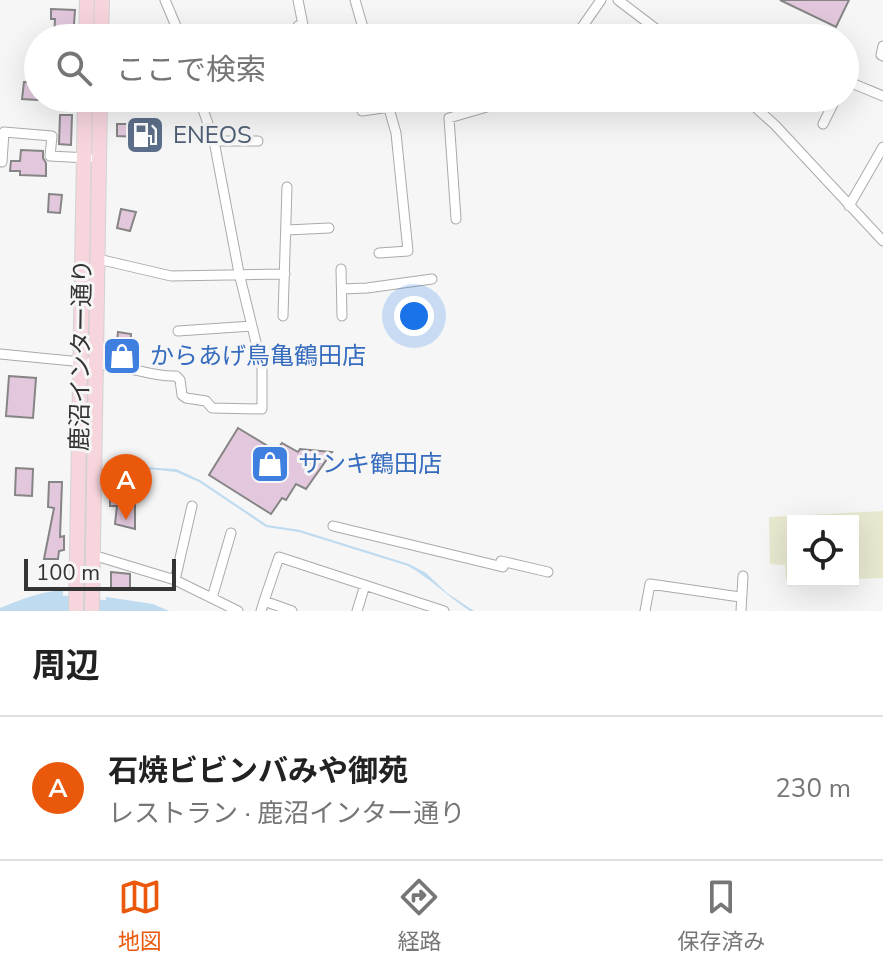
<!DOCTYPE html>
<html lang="ja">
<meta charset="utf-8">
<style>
body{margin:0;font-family:"Nunito Sans","Noto Sans JP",sans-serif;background:#f2f2f2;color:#222}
.controls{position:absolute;right:24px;bottom:24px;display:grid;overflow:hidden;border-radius:0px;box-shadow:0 8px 32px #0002}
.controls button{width:72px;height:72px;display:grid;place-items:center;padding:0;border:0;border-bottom:2px solid #e0e0e0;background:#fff;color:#222;font:40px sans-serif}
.scale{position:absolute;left:24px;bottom:20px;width:152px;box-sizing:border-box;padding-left:8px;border:4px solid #343434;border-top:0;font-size:22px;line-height:28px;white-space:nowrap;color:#343434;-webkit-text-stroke:6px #f6f6f7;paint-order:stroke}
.you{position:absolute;left:414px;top:316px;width:28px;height:28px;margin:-20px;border:6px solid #fff;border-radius:50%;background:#1a73e8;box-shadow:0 0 0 12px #1a73e833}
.badge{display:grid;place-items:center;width:52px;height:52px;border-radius:50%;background:#ea580c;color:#fff;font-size:26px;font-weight:700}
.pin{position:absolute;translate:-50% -66px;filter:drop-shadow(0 2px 4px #0008)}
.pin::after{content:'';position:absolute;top:42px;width:28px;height:24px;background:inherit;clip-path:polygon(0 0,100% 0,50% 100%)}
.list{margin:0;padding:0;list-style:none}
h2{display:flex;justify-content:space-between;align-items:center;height:104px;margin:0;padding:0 32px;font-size:34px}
h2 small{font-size:26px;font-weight:400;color:#767676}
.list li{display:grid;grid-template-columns:52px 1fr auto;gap:24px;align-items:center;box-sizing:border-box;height:144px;padding:0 32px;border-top:2px solid #e0e0e0}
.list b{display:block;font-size:30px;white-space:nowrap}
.list p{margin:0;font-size:26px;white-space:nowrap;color:#767676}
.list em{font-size:26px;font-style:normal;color:#767676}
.icon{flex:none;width:44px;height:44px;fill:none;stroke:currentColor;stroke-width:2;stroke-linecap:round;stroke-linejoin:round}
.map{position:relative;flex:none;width:883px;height:611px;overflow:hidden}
.search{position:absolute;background:#fff;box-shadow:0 8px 32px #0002;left:24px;right:24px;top:24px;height:88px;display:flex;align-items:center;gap:20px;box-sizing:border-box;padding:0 28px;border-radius:44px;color:#767676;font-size:30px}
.sheet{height:248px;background:#fff}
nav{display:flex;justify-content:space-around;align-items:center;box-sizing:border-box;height:112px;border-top:2px solid #e0e0e0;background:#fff;font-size:22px;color:#767676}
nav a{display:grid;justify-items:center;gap:4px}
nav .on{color:#ea580c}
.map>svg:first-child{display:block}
.green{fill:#e8e9cf}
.water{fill:#bfdbef}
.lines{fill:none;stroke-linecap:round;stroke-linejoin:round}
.river{stroke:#bfdbef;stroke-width:18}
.building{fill:#e3c8dd;stroke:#868585;stroke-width:2}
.street-casing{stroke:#aaaaab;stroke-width:11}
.primary-casing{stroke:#d2d2d2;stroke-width:16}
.street{stroke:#fff;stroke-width:9}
.primary{stroke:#f7d5dd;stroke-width:14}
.labels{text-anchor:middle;stroke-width:6;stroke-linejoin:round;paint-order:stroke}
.service-label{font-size:24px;fill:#4e5e75;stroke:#f6f6f7;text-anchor:start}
.street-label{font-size:24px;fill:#343434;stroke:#f6f6f7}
.shop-label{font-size:24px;fill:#366cbe;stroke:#f6f6f7;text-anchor:start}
</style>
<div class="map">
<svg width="883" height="611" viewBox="0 0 883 611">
<rect width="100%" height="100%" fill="#f6f6f7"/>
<!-- green -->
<path class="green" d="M883,511V578L853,579V521H793V580H786L785,565L770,564L769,517Z"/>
<!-- water -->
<path class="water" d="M123,466L176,469L200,480L267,525L300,530L409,564L426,573L447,593L474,611H470C448,597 430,578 408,566L299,532L266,527L199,482L176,472Z
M63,590L62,607L39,611H0V608C22,599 39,592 63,590Z
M106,597L153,604L169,611H105Z"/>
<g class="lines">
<!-- river -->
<path class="river" d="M29,611L58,604L121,611"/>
</g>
<!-- building -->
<path class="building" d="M780,0H849L836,27Z
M51,9L75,10L73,38H54L55,19H51Z
M138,28H152V38H116V29Z
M24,82L38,83V100L22,99Z
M60,115H72L71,145L59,144Z
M117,124H140L139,137L117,136Z
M21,150L43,151V158L46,163V176L20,175V171H10L11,161H20Z
M49,194L62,195L60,213L48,212Z
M121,209L136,212L130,231L117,228Z
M118,332L131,334L130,352L116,350Z
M9,376L36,378L33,418L6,416Z
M238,428L276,451L282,443L298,452L300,449L332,452L306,489L296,484L286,500L282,498L271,514L209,475Z
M16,468L33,469L32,496L15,495Z
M49,482H62L60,537L64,536V550L59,551L58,559H44L54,508L48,507Z
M129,492V498H135V529L115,524L117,506H110V493Z
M111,572L130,574V590L111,589Z"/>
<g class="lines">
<!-- street casing -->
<g class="street-casing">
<path id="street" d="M165,0L181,38
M355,0L366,38
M618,0L668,38
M181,35L242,32L243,38
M291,38L298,26L303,25L298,0
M571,38L580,30L601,0
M883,46L881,55L883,56
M845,84L849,82L883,96
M745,98L775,125L883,241
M362,111L390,107
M823,124L836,98
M214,141H258
M2,162L4,132L52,136L50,156L89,158
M849,206L883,147
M456,219L449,118L497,104
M287,230L329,228
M379,253L408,251L396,133L386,98
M98,259L171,276L285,274
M341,269L342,316
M342,289L367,288L432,279
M283,316L287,187
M178,331L252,326
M0,354C40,358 80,361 120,367C140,370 156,377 176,376L180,380L182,395L186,398L206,401L212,408L262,409V367L239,273L214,141L199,98
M333,526L503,567
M93,555L175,580L238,611
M501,561L548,572
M175,580L192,506
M212,598L231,533
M264,601L279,557L444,611
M261,611L264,601L292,611
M357,611L365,585
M645,611L650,584L740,597
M741,611L743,576"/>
</g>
<!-- primary casing -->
<g class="primary-casing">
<path id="primary" d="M86,38L87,0
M101,38L102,0
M76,611L85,98
M92,611L100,98"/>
</g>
<!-- street -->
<use href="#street" class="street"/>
<!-- primary -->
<use href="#primary" class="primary"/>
</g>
<!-- icons -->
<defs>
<g id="fuel-square" transform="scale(2)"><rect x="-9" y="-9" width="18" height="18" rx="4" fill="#5c6f8a" stroke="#f6f6f7"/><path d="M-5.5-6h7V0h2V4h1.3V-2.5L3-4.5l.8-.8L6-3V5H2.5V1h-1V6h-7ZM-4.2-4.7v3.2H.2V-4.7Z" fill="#fff"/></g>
<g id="shop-square" transform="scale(2)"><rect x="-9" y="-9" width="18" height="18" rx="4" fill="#3f7fe0" stroke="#f6f6f7"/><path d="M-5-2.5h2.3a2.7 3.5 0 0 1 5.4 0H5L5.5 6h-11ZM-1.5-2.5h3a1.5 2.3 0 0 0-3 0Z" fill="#fff"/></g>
</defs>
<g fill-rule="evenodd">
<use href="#fuel-square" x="145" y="135"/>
<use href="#shop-square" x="122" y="356"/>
<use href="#shop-square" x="270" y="464"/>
</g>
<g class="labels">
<!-- service labels -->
<g class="service-label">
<text x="173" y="143">ENEOS</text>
</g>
<!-- street labels -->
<g class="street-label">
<text transform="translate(81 355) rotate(-89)" y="8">鹿沼インター通り</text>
</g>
<!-- shop labels -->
<g class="shop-label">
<text x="150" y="364">からあげ鳥亀鶴田店</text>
<text x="298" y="472">サンキ鶴田店</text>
</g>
</g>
</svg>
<div class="controls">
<button><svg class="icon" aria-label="locate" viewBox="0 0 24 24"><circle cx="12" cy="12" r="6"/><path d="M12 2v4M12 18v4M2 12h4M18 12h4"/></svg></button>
</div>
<div class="scale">100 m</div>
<div class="you"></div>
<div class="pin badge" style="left:126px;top:520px">A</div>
<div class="search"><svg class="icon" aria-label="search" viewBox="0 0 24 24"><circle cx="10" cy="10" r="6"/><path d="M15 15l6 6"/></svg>ここで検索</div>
</div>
<section class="sheet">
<h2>周辺<small></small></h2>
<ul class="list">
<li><span class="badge">A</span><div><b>石焼ビビンバみや御苑</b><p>レストラン · 鹿沼インター通り</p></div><em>230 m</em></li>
</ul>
</section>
<nav>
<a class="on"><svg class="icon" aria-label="map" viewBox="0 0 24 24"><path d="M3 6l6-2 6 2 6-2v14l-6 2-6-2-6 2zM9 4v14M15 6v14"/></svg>地図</a>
<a><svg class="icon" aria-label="directions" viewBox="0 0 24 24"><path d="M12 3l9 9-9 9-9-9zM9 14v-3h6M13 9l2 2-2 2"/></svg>経路</a>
<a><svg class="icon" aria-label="saved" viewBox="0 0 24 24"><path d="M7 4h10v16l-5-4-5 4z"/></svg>保存済み</a>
</nav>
